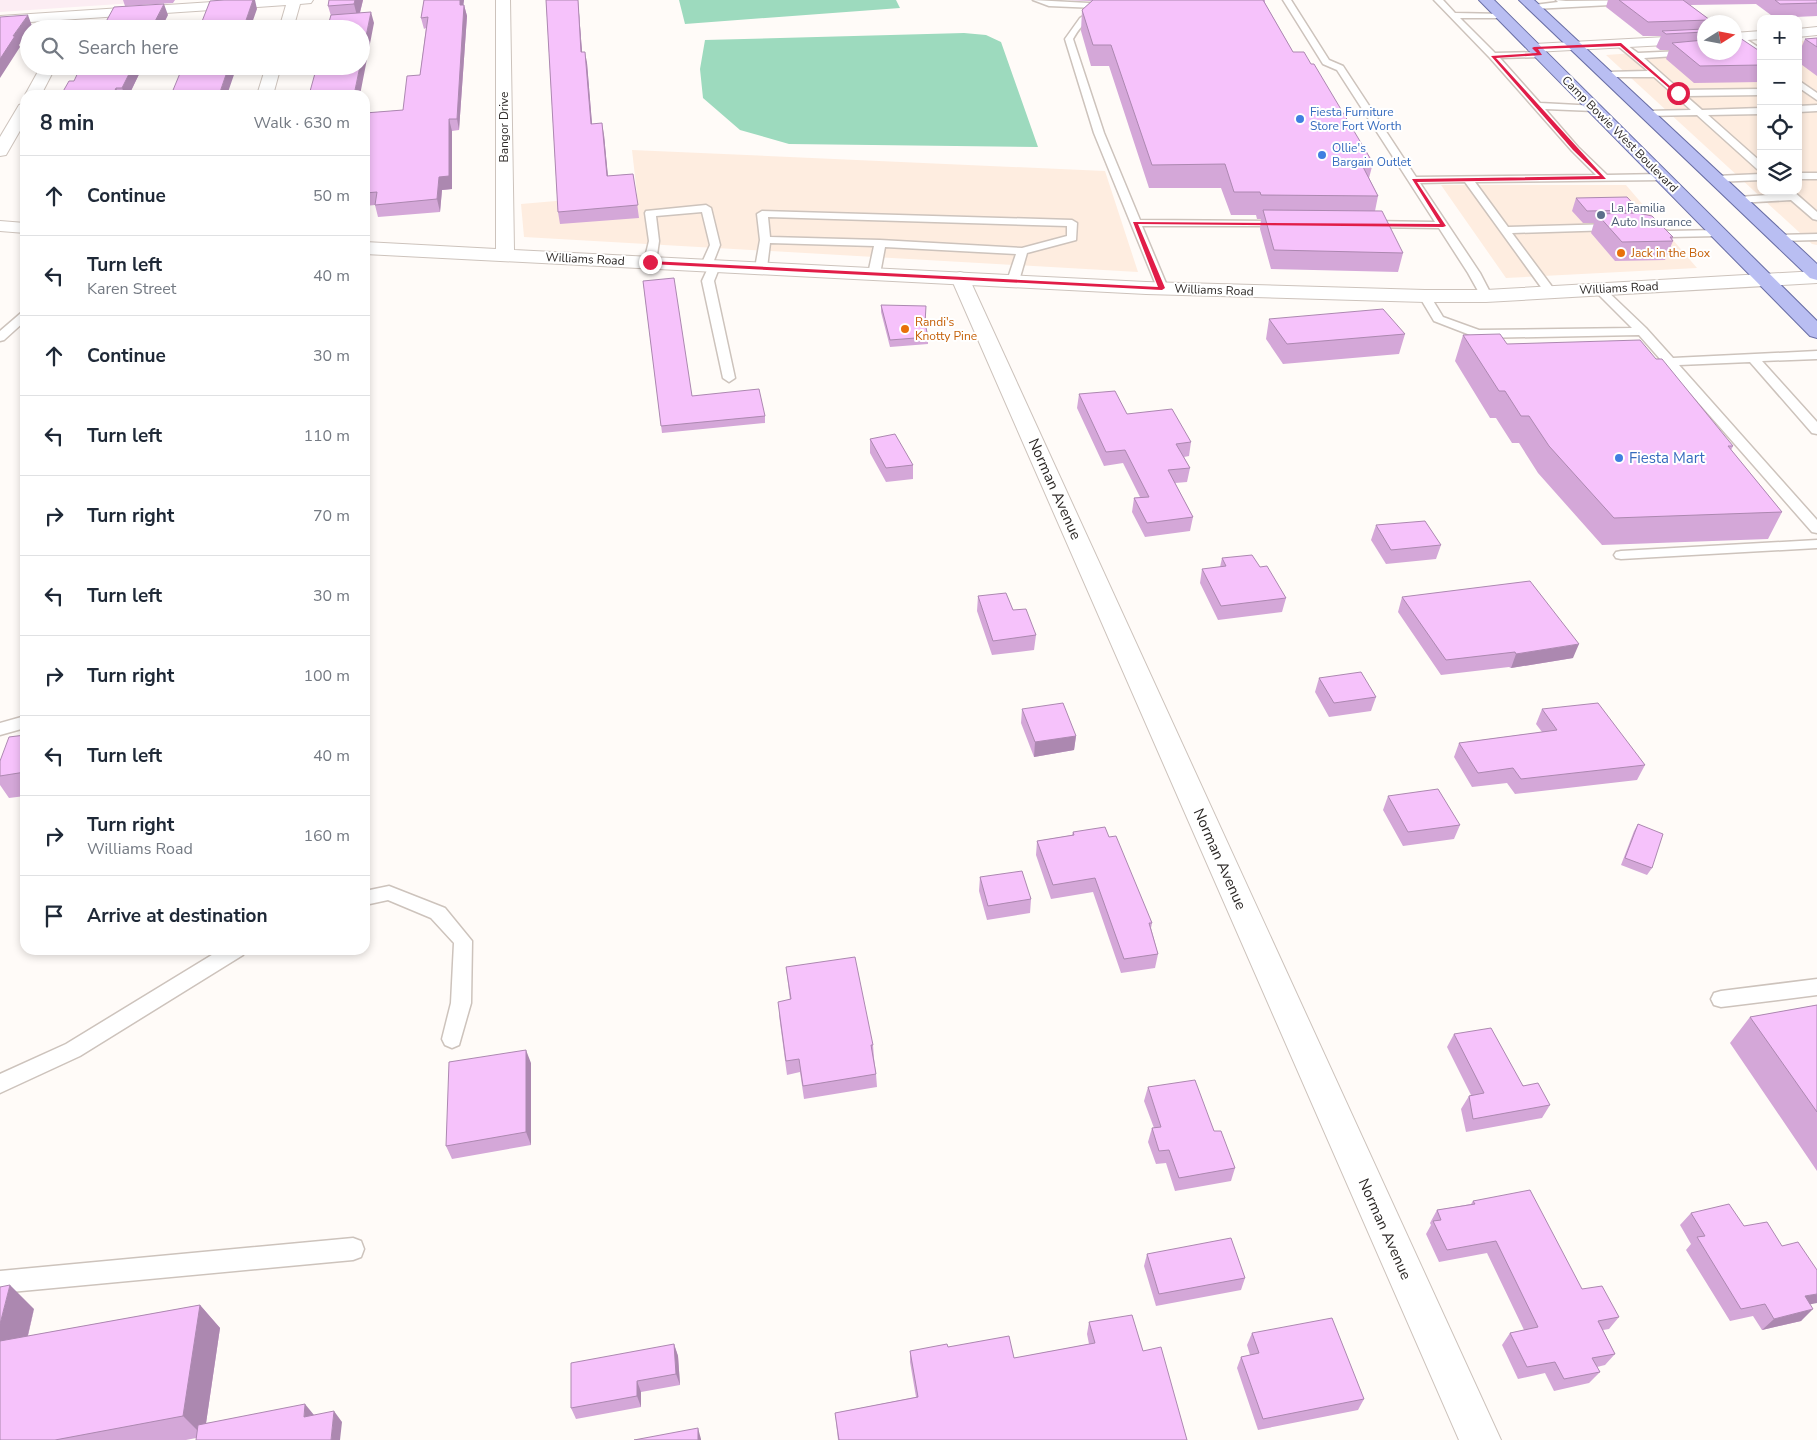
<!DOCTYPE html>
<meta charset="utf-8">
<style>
body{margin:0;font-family:"Nunito Sans",sans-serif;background:#f2f2f3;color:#1f2937}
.controls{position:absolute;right:15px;top:15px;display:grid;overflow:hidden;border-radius:10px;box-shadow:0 2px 8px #0003}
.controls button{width:45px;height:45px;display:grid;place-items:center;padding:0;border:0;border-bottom:1px solid #e0e1e3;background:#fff;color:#1f2937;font:25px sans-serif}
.compass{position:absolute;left:1697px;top:15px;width:45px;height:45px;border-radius:50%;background:#fff;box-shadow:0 2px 8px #0003;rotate:79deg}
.stop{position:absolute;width:15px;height:15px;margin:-11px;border:4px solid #e11d48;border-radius:50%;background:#fff}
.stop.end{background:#e11d48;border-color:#fff;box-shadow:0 1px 5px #0008}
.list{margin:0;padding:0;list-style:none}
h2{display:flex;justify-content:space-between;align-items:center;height:65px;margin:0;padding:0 20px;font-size:21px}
h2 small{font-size:16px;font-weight:400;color:#747a83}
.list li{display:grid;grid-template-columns:32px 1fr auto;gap:15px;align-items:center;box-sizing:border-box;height:80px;padding:0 20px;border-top:1px solid #e0e1e3}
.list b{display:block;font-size:19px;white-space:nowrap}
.list p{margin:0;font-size:16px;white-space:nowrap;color:#747a83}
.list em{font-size:16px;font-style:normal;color:#747a83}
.icon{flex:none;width:28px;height:28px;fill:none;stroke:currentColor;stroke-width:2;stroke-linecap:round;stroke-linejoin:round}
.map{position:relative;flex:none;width:1817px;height:1440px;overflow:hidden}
.search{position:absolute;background:#fff;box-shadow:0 2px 8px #0003;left:20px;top:20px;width:350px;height:55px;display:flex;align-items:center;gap:12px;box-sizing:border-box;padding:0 18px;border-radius:28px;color:#747a83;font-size:19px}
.panel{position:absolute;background:#fff;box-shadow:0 2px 8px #0003;left:20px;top:90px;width:350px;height:865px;border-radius:15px}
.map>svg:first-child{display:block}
.built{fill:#feede0}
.education{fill:#fcedf3}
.green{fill:#9ddabe}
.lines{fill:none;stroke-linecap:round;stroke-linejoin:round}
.service-casing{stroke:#cdc3bc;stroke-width:3}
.minor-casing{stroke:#cdc3bc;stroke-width:2}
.tertiary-casing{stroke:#cdc3bc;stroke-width:2}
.primary-casing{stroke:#696ea5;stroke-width:2}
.service{fill:#fff;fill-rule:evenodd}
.minor{fill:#fff;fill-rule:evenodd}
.tertiary{fill:#fff;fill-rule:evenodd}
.primary{fill:#b9bef2;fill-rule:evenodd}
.wall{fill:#d4a7d8}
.shaded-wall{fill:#ac88b0}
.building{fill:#f6c2fb;stroke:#ac88b0}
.route{fill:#e11d48}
.shop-dot{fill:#3f7fe0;stroke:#fff;stroke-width:2}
.service-dot{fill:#5c6f8a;stroke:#fff;stroke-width:2}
.food-dot{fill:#e8710a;stroke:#fff;stroke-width:2}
.labels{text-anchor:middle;stroke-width:4;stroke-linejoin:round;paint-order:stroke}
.far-shop-label{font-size:12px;fill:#366cbe;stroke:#fff;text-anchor:start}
.far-street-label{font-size:12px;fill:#2c2826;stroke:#fff}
.far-service-label{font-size:12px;fill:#4e5e75;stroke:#fff;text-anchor:start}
.far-food-label{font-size:12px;fill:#c56008;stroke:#fff;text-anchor:start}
.shop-label{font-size:15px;fill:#366cbe;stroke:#fff;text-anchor:start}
.street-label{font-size:15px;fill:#2c2826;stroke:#fff}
</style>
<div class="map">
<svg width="1817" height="1440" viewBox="0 0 1817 1440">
<rect width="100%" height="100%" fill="#fffbf8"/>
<!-- built -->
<path class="built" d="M1817,40V245L1812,244L1606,55L1704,48V52H1734L1735,46L1761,44V191H1798V41Z
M632,150L1105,171L1138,272L524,237L521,204L637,194Z
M1441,185H1626L1697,268L1506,278Z"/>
<!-- education -->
<path class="education" d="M0,0H179L0,12Z"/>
<!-- green -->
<path class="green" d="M679,0H896L900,8L685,24Z
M964,33L986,35L1001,42L1038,147L789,144L740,130L703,98L700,69L705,40Z"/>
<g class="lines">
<!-- service casing -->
<g class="service-casing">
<path id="service" d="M1033,0L1107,4L1114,0H1122L1119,6C1098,12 1084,19 1073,39L1104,133L1140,220L1283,221L1288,224L1287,226H1142L1168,288L1162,291L1158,290L1094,133L1065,39L1080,18L1096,8L1049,6Z
M1283,0H1291L1329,60L1343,66L1416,177L1596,175L1572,151L1490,58L1434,0H1443L1455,13L1505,14L1506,16L1502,18H1460L1495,53L1544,52V56L1541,57L1500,58L1540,103L1597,106V110L1594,111L1545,109L1578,147L1607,175L1664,174L1669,177L1664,180L1475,182L1508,227L1614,224L1619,227L1614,230L1512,233L1556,292L1550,295L1546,294L1465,182L1420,183L1480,273L1492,296L1490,298H1482L1468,273L1439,228L1367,227L1362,224L1367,221L1435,222L1337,70L1323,64Z
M1556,0L1566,1L1671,0L1667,2L1534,9L1530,7L1534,5L1558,2Z
M1734,35H1740L1761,49V56L1734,39Z
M1621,41L1638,53L1704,50V52H1708L1707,54L1644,58L1680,90L1761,89V95L1686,96L1702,110L1761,108V114L1708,115L1761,162V170L1757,169L1697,115L1644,116L1642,114L1647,111L1691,110L1654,77H1603V73L1606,72L1648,71L1618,46V42Z
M1798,80L1817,93V100L1798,87Z
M1817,105V111L1798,112V106Z
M1798,173H1817V179H1798Z
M1761,174V180L1716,182L1711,179L1716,176Z
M1781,191H1793L1817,212V220L1813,219L1791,200L1738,203L1733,200L1738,197L1784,194Z
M706,205L711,208L720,245L713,263L720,266L714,281L735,378L729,382L723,378L702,281L708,268L701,265L710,245L702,212L656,216L659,241L656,262L650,265L644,262L649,241L645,213L646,211Z
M762,211L1072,220L1077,223L1076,240L1027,253L1019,281L1013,284L1007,281L1016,254L885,247L880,274L874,277L868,274L874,246L770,243L767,268L761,271L755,268L760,240L757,214ZM768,217L1067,226V236L1022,248L880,240L770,237Z
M1648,227L1669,231L1718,230L1723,233L1718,236L1669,237L1644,232L1643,230L1644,228Z
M1817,234V240L1778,241L1773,238L1778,235Z
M1600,287L1604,288L1646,328L1673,358L1817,351V359L1762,361L1817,422V434L1812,433L1750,362L1679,365L1817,520V533L1812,532L1639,335L1478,338L1434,321L1419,296L1421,294H1429L1443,317L1479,330L1632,328L1594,290L1596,288Z
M25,312V321L4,340L0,341V331L21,313Z
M1817,540V548L1621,559L1616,558L1614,555L1616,552L1621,551Z
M25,716V728L0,735V723Z
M389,886L445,908L472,941L471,1003L459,1045L452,1048L445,1045L442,1039L451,1003L454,943L431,918L388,900L365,905V891Z
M220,950H245L243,955L80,1056L0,1093V1074L66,1044Z
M1817,979V995L1721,1007L1714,1005L1711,999L1714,993L1721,991Z
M353,1238L361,1241L364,1249L361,1257L353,1260L0,1293V1271Z"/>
</g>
<!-- minor casing -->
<g class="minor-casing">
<path id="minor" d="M243,0H313L311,3L300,4L293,29H279L286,5L0,24V16Z
M1817,27V35L1798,37V29Z
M1761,31V39L1734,41V33Z
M1704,35V43L1534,52L1529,51L1527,48L1529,45L1534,44Z
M41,66H56L41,95H25Z
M266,66H281L273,95H257Z
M25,103V122L6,155L0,156V137L19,105Z
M960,272L967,274L969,278L1501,1440H1459L951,278L953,274Z"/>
</g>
<!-- tertiary casing -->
<g class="tertiary-casing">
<path id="tertiary" d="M496,0H510L514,250L1146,282L1425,290H1486L1817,271V283L1486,302H1425L1146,294L365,254V242L496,249Z
M0,221L25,223V233L0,231Z"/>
</g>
<!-- primary casing -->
<g class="primary-casing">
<path id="primary" d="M1479,0H1494L1817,321V338L1810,336Z
M1519,0H1534L1817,264V280L1810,278Z"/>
</g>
<!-- service -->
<use href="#service" class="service"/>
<!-- minor -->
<use href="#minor" class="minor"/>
<!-- tertiary -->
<use href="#tertiary" class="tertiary"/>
<!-- primary -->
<use href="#primary" class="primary"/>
</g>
<!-- wall -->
<path class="wall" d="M123,0H175L173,3L125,6Z
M329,0H363L360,13L374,23L331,16L328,6Z
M424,0H464L463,5H464L467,16L459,130L452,131V189L442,190L440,212L378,217L375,205L365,206V113L403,110L420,75L426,28L424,29L421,18Z
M546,0H578L582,52L587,63L592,124L604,135L608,176L633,174L639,218L560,224L558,212Z
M1068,0H1265V3L1293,52L1373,163L1369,178L1378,196L1375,211L1403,253L1398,272L1271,269L1260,229L1261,219H1257L1256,215H1231L1221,188H1149L1109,66H1091L1081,31L1082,10L1092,1Z
M1608,0H1817V16L1775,18L1756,4L1690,5L1710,20L1709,22H1704V52H1761V82L1694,83L1666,59L1669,50H1660L1656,47L1661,36H1643L1606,7Z
M1817,38V76L1798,62V55L1805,39Z
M143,66L129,95H61L74,81Z
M1576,198L1639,210L1638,213L1673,237L1672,240L1673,241L1665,260L1615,261L1591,233L1594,223H1583L1572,211Z
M643,281L692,396L765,416V423L662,433Z
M881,305L926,313L925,325L928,337V344L890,347L881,312Z
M1269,319L1405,334L1399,354L1283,364L1266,339Z
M1463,335L1507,344L1656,359L1733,446L1731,450L1782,512L1768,539L1602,545L1538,473L1519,443H1512L1496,418H1490L1455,361Z
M1079,394L1127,414L1191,442L1189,456L1184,457L1190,468L1187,482L1175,483L1193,517L1190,531L1145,537L1132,512L1134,498L1140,497L1123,463L1104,466L1077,408Z
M870,439L913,465V479L886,482L870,453Z
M1376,525L1441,545L1436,559L1386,564L1371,540Z
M1222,558L1260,567L1286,598L1282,612L1218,620L1200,583L1202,569L1220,567Z
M978,596L1036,635L1034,650L992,655L977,611Z
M1402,597L1573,658L1511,668L1509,667L1441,675L1398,612Z
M1319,678L1376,697L1371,711L1329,717L1315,692Z
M1022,709L1076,736L1074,750L1034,757L1021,723Z
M1542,709L1645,765L1637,780L1515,794L1507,783L1472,787L1454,757L1459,743L1542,732L1536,724Z
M25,735V796L9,798L0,785V761Z
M1388,796L1460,825L1454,839L1403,846L1383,810Z
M1638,824L1652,868L1647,875L1621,865L1634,831Z
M1073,832L1109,837L1152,923L1151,928L1158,954L1155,968L1121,973L1093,892L1051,899L1036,855L1037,841L1072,835Z
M980,877L1031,899L1030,913L987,920L979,891Z
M786,967L873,1045L874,1058L876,1074L877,1087L804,1099L800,1072L787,1075L779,1015L790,1000Z
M1817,1005V1171L1730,1043L1750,1017Z
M1454,1034L1550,1105L1542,1118L1466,1132L1461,1109L1469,1096L1471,1095L1447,1047Z
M531,1063V1145L452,1159L446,1146Z
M1148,1087L1214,1131L1235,1168L1231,1181L1175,1191L1166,1163L1156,1164L1148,1142L1152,1128H1154L1144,1101Z
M1473,1201L1582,1289L1619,1317L1609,1329L1603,1330L1615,1354L1605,1365L1597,1367L1600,1372L1589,1383L1554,1391L1545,1373L1518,1379L1502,1345L1510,1333L1524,1330L1487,1253L1439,1262L1426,1234L1431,1225L1430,1223L1437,1210L1471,1204Z
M1691,1213L1744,1226L1810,1304L1801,1321L1762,1330L1753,1316L1730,1321L1686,1250L1691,1244L1680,1225Z
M1147,1254L1245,1278L1241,1290L1156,1306L1144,1266Z
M200,1305L220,1328L206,1423L314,1415L342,1422L196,1438L186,1440H0L34,1309L28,1336Z
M1089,1322L1143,1351L1187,1440H838L835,1413L916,1397L910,1362V1351L948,1347L1014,1358L1089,1344L1087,1334Z
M1252,1333L1364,1399L1358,1410L1258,1430L1237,1368L1241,1357L1250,1355L1247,1345Z
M674,1344L678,1356L680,1385L641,1392V1407L576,1419L571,1408Z"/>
<!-- shaded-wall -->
<path class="shaded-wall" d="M253,0H255L257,9L250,29H243Z
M355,0H363L358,20L354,4Z
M460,0H464L462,16L460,5Z
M578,0L583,64L581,52Z
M164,4L168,15L161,29H151Z
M464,5L467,16L459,130L457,119Z
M371,12L374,23L360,95H354L360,66H361V61Z
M28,15L32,26L30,29H29V31L19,45L20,47L0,78V59L13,36Z
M585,52L587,63L593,136L591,124Z
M133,66H143L129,95H125L122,88Z
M229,66H237L227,95H219Z
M116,88L119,95H113Z
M449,119L452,131V189L442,190L440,212L437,199L439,177Z
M602,123L604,135L609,188L607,176Z
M1579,644L1573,658L1511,668L1516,654Z
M1076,736L1074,750L1034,757L1035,742Z
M526,1050L531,1063V1145L526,1132Z
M10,1285L34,1309L21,1364L0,1346V1324Z
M1817,1294V1303L1792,1308L1805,1296Z
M200,1305L220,1328L204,1437L183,1416Z
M1813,1309L1801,1321L1762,1330L1774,1319Z
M674,1344L678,1356L680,1385L676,1374Z
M637,1381L641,1392V1407L637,1396Z
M305,1404L314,1415L304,1417Z
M334,1411L342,1422L340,1440H331Z
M698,1428L701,1439V1440H698Z"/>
<!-- building -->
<path class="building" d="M224,0H253L243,29H199L210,1Z
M329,0H355L354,4L328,6Z
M424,0H460V5H464L457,119H449V176L439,177L437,199L375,205L377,192L365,193V113L403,110L407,76L420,75L428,17L421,18Z
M546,0H578L581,52H585L591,124L602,123L607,176L633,174L638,205L558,212Z
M1093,0H1263L1293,52H1304L1311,64H1314L1373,163H1361L1378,196L1261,195L1260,192H1234L1225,164L1152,165L1111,45H1093L1082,10Z
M1619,0H1683L1710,20L1648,22Z
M1775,0H1817V3L1780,4Z
M164,4L151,29H102L114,7Z
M371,12L361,61V29H327L331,15Z
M28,15L13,36H15L0,59V17Z
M1712,17L1719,22H1712Z
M1704,29V32L1666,34L1662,31Z
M1734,34L1761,52V65L1700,66L1672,43L1704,40V52H1734Z
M1817,38V47L1805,39Z
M81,66H133L122,88H116L113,95H61L69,81H74Z
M183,66H229L219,95H171Z
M317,66H360L354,95H309Z
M1627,197L1639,210L1587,211L1576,198Z
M1263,210L1382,211L1403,253L1274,250Z
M1638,213L1652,216L1673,237H1670L1673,241L1622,242L1597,214Z
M674,278L692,396L759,389L765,416L661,426L643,281Z
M881,305L926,306L925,323L928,337L890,340Z
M1383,309L1405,334L1287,344L1269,319Z
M1500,334L1507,344L1640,340L1656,359H1662L1733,446H1728L1782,512L1614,518L1549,446L1529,416H1521L1505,391H1499L1463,335Z
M1115,391L1127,414L1172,409L1191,442L1176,444L1190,468L1168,470L1193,517L1147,523L1134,498L1149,497L1125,450L1106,452L1079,394Z
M895,434L913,465L886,468L870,439Z
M1425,521L1441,545L1391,550L1376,525Z
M1252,555L1260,567L1267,566L1286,598L1221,606L1202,569L1226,566L1222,558Z
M1530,581L1579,644L1516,654L1515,652L1446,660L1402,597Z
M1006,593L1013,610L1026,609L1036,635L993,641L978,596Z
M1361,672L1376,697L1334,703L1319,678Z
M1063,703L1076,736L1035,742L1022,709Z
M1598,703L1645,765L1521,779L1513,768L1478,773L1459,743L1557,730L1542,709Z
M25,735V772L0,776V761L9,737Z
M1438,789L1460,825L1408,832L1388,796Z
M1638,824L1663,834L1652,868L1625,858Z
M1105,827L1109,837L1116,836L1152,923H1149L1158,954L1124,959L1095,878L1053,885L1037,841L1074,835L1073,832Z
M1022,871L1031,899L988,906L980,877Z
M855,957L873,1045H871L876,1074L803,1086L799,1059L786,1061L778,1002L791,999L786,967Z
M1817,1005V1112L1750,1017Z
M1491,1028L1523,1086L1538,1083L1550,1105L1473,1119L1469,1096L1484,1093L1454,1034Z
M526,1050V1132L446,1146L449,1062Z
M1195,1080L1214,1131H1221L1235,1168L1179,1178L1169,1150L1159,1151L1152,1128L1161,1127L1148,1087Z
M1530,1190L1582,1289L1602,1286L1619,1317L1598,1321L1615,1354L1592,1358L1600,1372L1564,1379L1555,1362L1527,1367L1510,1333L1538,1327L1496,1241L1447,1250L1433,1221L1441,1220L1437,1210L1475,1204L1473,1201Z
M1729,1204L1744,1226L1767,1222L1782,1246L1798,1242L1817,1270V1294L1805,1296L1813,1309L1774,1319L1765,1304L1741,1309L1697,1237L1705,1236L1691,1213Z
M1231,1238L1245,1278L1159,1294L1147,1254Z
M10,1285L0,1324V1287Z
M200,1305L183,1416L55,1440H0V1341Z
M1132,1315L1143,1351L1161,1347L1187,1440H839L835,1413L918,1397L910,1351L947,1344L948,1347L1009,1336L1014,1358L1095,1343L1089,1322Z
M1332,1318L1364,1399L1263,1419L1241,1357L1259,1353L1252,1333Z
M674,1344L676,1374L637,1381V1396L571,1408V1363Z
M305,1404L304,1417L334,1411L331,1440H196L198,1425Z
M698,1428V1440H634Z"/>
<!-- route -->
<path class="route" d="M1621,43L1679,94H1676L1620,46L1538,49L1542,55L1496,58L1606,179L1417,182L1446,226L1443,227L1138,224L1165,288L1162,290L650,264L647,262L650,261L1158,287L1133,222L1440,224L1412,179L1600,176L1573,150L1491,56L1537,53L1532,48L1534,47Z"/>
<!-- markers -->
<g class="shop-dot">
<circle cx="1300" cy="119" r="5"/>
<circle cx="1322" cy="155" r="5"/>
<circle cx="1619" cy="458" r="5"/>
</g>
<circle class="service-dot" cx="1601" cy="215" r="5"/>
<g class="food-dot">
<circle cx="1621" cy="253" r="5"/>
<circle cx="905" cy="329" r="5"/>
</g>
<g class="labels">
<!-- far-shop labels -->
<g class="far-shop-label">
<text x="1310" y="116">Fiesta Furniture<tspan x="1310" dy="14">Store Fort Worth</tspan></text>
<text x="1332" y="152">Ollie's<tspan x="1332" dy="14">Bargain Outlet</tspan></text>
</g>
<!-- far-street labels -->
<g class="far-street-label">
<text transform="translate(504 127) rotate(-90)" y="4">Bangor Drive</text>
<text transform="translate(1620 134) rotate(45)" y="4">Camp Bowie West Boulevard</text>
<text transform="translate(585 259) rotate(3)" y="4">Williams Road</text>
<text transform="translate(1619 288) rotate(-3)" y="4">Williams Road</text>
<text transform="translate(1214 290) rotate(2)" y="4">Williams Road</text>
</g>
<!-- far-service labels -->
<g class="far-service-label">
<text x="1611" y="212">La Familia<tspan x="1611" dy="14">Auto Insurance</tspan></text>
</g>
<!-- far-food labels -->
<g class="far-food-label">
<text x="1631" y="257">Jack in the Box</text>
<text x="915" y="326">Randi's<tspan x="915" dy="14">Knotty Pine</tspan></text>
</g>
<!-- shop labels -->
<g class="shop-label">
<text x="1629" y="463">Fiesta Mart</text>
</g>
<!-- street labels -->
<g class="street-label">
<text transform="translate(1055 489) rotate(66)" y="5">Norman Avenue</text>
<text transform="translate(1220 859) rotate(66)" y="5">Norman Avenue</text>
<text transform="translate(1385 1229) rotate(66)" y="5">Norman Avenue</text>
</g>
</g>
</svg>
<div class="controls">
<button>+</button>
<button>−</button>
<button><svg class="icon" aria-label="locate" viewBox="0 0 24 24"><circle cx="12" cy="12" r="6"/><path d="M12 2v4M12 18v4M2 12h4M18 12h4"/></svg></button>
<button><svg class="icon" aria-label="layers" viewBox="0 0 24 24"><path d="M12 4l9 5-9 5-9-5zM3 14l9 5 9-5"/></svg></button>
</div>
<svg class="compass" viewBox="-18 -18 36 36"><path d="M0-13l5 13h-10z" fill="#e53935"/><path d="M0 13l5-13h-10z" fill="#747a83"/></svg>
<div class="stop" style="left:1678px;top:93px"></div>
<div class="stop end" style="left:650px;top:262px"></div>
<div class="search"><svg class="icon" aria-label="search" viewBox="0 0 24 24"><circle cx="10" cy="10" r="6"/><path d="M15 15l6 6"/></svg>Search here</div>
<section class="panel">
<h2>8 min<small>Walk · 630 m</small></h2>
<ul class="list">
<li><svg class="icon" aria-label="ahead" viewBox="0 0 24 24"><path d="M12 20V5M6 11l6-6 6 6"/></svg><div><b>Continue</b></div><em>50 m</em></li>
<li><svg class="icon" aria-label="left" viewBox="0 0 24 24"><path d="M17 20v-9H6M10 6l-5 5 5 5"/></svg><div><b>Turn left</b><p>Karen Street</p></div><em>40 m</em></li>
<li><svg class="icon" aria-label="ahead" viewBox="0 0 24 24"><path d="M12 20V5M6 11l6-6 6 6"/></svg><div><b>Continue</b></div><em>30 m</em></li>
<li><svg class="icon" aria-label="left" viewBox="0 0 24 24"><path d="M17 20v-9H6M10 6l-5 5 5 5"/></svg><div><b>Turn left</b></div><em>110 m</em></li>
<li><svg class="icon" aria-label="right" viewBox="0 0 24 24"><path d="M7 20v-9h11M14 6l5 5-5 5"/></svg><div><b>Turn right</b></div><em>70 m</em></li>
<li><svg class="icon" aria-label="left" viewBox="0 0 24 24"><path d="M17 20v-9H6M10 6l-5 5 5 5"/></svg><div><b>Turn left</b></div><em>30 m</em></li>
<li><svg class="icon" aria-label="right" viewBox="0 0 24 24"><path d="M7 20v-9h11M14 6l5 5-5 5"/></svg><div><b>Turn right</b></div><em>100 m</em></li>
<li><svg class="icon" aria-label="left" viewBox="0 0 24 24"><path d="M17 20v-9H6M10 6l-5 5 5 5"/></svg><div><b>Turn left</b></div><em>40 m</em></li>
<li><svg class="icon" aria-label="right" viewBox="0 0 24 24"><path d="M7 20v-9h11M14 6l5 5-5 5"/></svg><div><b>Turn right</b><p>Williams Road</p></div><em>160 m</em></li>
<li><svg class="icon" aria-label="arrive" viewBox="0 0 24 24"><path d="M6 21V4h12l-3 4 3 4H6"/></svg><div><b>Arrive at destination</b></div></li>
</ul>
</section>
</div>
